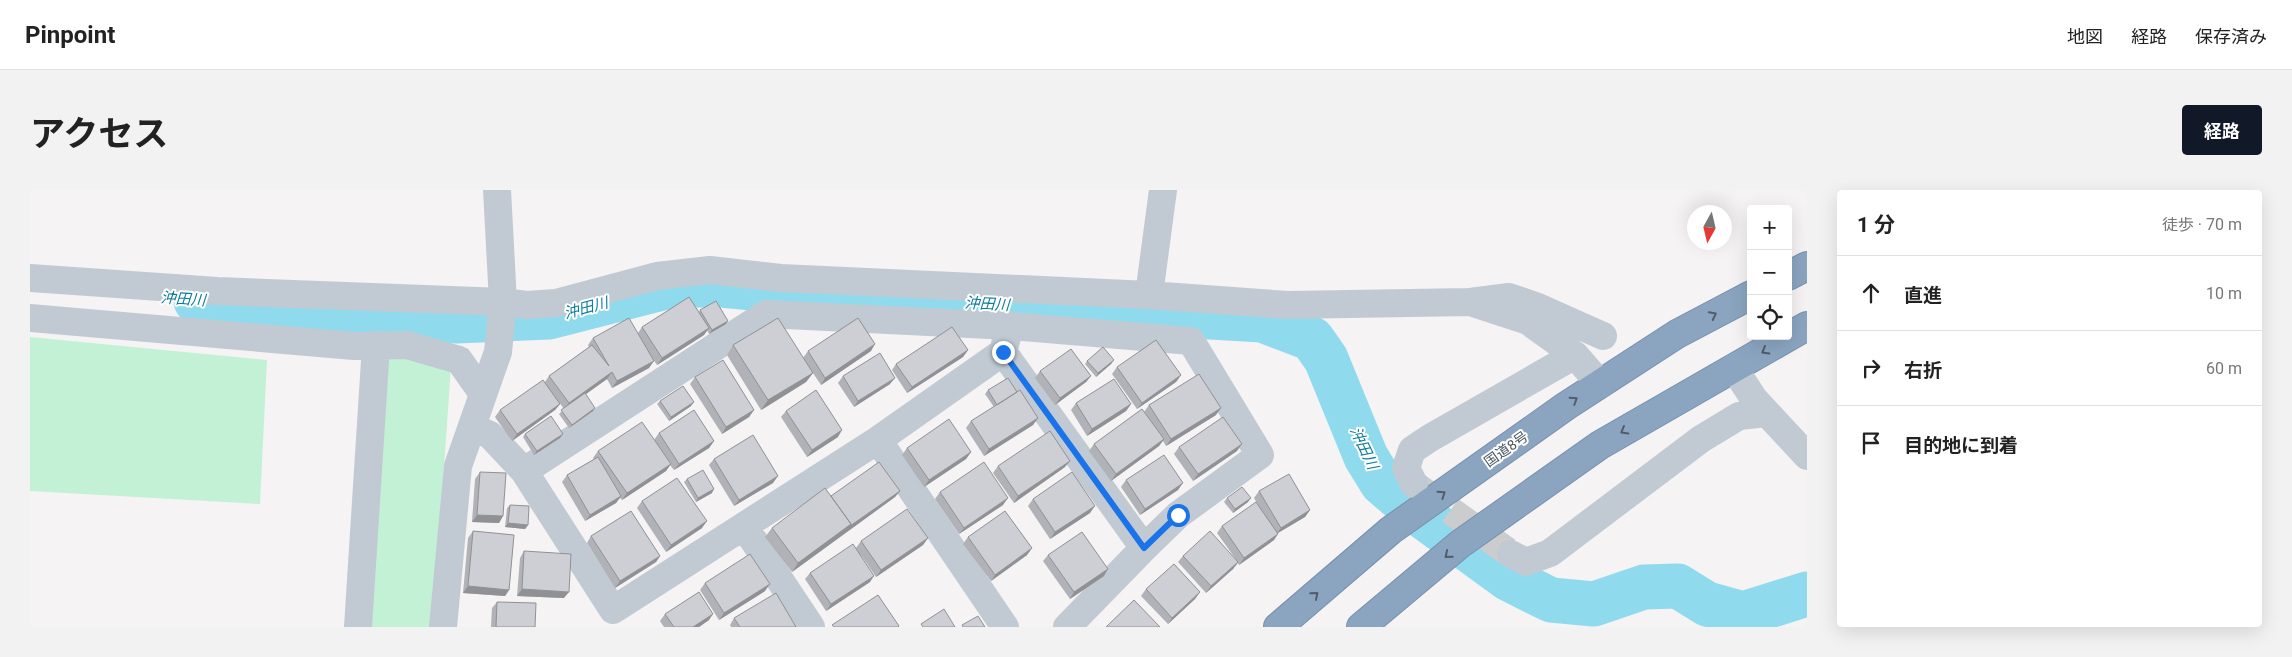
<!DOCTYPE html>
<html lang="ja">
<meta charset="utf-8">
<style>
body{margin:0;font-family:Roboto,"Noto Sans JP",sans-serif;background:#f2f2f2;color:#222}
.controls{position:absolute;right:15px;top:15px;display:grid;overflow:hidden;border-radius:5px;box-shadow:0 5px 20px #0002}
.controls button{width:45px;height:45px;display:grid;place-items:center;padding:0;border:0;border-bottom:1px solid #e0e0e0;background:#fff;color:#222;font:25px sans-serif}
.compass{position:absolute;left:1657px;top:15px;width:45px;height:45px;border-radius:50%;background:#fff;box-shadow:0 5px 20px #0002;rotate:188deg}
.stop{position:absolute;width:15px;height:15px;margin:-11px;border:4px solid #1a73e8;border-radius:50%;background:#fff}
.stop.end{background:#1a73e8;border-color:#fff;box-shadow:0 1px 5px #0008}
.list{margin:0;padding:0;list-style:none}
h2{display:flex;justify-content:space-between;align-items:center;height:65px;margin:0;padding:0 20px;font-size:21px}
h2 small{font-size:16px;font-weight:400;color:#767676}
.list li{display:grid;grid-template-columns:32px 1fr auto;gap:15px;align-items:center;box-sizing:border-box;height:75px;padding:0 20px;border-top:1px solid #e0e0e0}
.list b{display:block;font-size:19px;white-space:nowrap}
.list em{font-size:16px;font-style:normal;color:#767676}
.icon{flex:none;width:28px;height:28px;fill:none;stroke:currentColor;stroke-width:2;stroke-linecap:round;stroke-linejoin:round}
.map{position:relative;flex:none;width:1777px;height:437px;overflow:hidden;border-radius:5px}
header{display:flex;align-items:center;gap:30px;box-sizing:border-box;height:70px;padding:0 25px;background:#fff;border-bottom:1px solid #e0e0e0}
header strong{font-size:24px}
nav{display:flex;gap:28px;margin-inline-start:auto;font-size:18px}
.intro{display:flex;align-items:center;justify-content:space-between;box-sizing:border-box;height:120px;padding:0 30px}
h1{margin:0;font-size:35px}
.button{padding:12px 22px;border-radius:5px;background:#111827;color:#fff;font-size:18px;font-weight:700}
main{display:flex;gap:30px;padding:0 30px}
aside{flex:1;background:#fff;border-radius:5px;box-shadow:0 5px 20px #0002}
.map>svg:first-child{display:block}
.grass{fill:#c3f1d5}
.lines{fill:none;stroke-linecap:round;stroke-linejoin:round}
.river{stroke:#90daee;stroke-width:45}
.minor-tunnel{stroke:#caccce;stroke-width:28;stroke-dasharray:28 14;stroke-linecap:butt}
.highway-casing{stroke:#7690ad;stroke-width:30}
.minor{stroke:#c1cad2;stroke-width:28}
.highway{stroke:#8ba5c1;stroke-width:28}
.wall{fill:#b0b2b7}
.shaded-wall{fill:#909195}
.building{fill:#cdcfd5;stroke:#909195}
.oneway{stroke:#505e6b}
.route{stroke:#1a73e8;stroke-width:6}
.labels{text-anchor:middle;stroke-width:4;stroke-linejoin:round;paint-order:stroke}
.street-label{font-size:14px;fill:#4a5661;stroke:#fff}
.water-label{font-size:15px;font-style:italic;fill:#0c7c9b;stroke:#fff}
</style>
<header>
<strong>Pinpoint</strong>
<nav><a>地図</a><a>経路</a><a>保存済み</a></nav>
</header>
<div class="intro"><h1>アクセス</h1><a class="button">経路</a></div>
<main>
<div class="map">
<svg width="1777" height="437" viewBox="0 0 1777 437">
<rect width="100%" height="100%" fill="#f5f3f3"/>
<!-- grass -->
<path class="grass" d="M0,147L237,170L230,314L0,301Z
M359,163L421,176L403,437H338Z"/>
<g class="lines">
<!-- river -->
<path class="river" d="M166,111L427,131L519,127L644,95H691L784,104L1232,130L1282,149L1296,169L1336,267L1352,293L1380,317L1479,389L1521,410L1564,414L1614,397L1648,396L1677,414L1713,424L1777,404"/>
<!-- minor-tunnel -->
<path class="minor-tunnel" d="M1386,296L1481,364"/>
<!-- highway casing -->
<g class="highway-casing">
<path id="highway" d="M1758,86L1777,76
M1248,437L1361,340L1536,216L1647,144L1721,105
M1331,437L1430,354L1570,255L1777,136"/>
</g>
<!-- minor -->
<path class="minor" d="M0,88L187,101L473,112L497,115L526,113L627,86L680,80L751,88L1119,105L1133,0
M1119,105L1258,115L1440,112
M0,128L324,156L377,155L429,170L453,204
M980,136L1161,151L1230,265L1148,325L1114,358
M973,162L1114,358L1037,437
M1545,165L1498,131L1440,112L1479,107L1508,117L1573,146
M1704,178L1724,209L1777,266
M442,237L460,245L494,281L583,420L848,250L975,437
M494,281L736,124L980,136L973,162L848,250
M1384,294L1376,278L1382,260L1400,248L1545,165L1570,194
M714,336L781,437
M1481,364L1496,372L1520,363L1671,249L1709,226L1737,223
M328,437L346,155
M413,437L428,276L468,162L473,112L467,0"/>
<!-- highway -->
<use href="#highway" class="highway"/>
</g>
<!-- wall -->
<path class="wall" d="M670,120L696,134L679,144L677,140L674,145L627,175L621,166L619,178L582,198L577,189L555,204L563,221L539,238L529,224L534,219L526,208L530,214L525,220L482,251L465,227L470,220L515,192L519,186L559,157L558,155L563,148L608,143L612,137L669,122Z
M703,155L773,168L778,161H841L791,195L783,183L776,192L731,220L697,165Z
M938,160L933,167L877,203L862,180L866,174Z
M1084,170L1081,174L1066,187L1055,174L1057,171Z
M1087,177L1151,185L1146,192L1107,219L1082,184Z
M1010,181L1061,186L1056,192L1025,215L1005,188Z
M813,186L860,194L824,217L808,193Z
M665,187L724,220L719,227L692,244L660,194Z
M958,200L987,202L1008,228L1003,235L954,266L936,238L941,231L964,217L955,204Z
M630,211L661,216L639,231L627,214Z
M1046,213L1101,214L1096,221L1057,246L1041,220Z
M1119,215L1186,225L1136,256L1133,251L1129,256L1081,291L1059,261L1064,254L1114,222Z
M756,221L808,247L777,267L751,227Z
M629,243L684,251L679,258L644,280L640,275L636,281L592,310L590,308L586,313L555,331L532,292L537,285L564,269L563,268L568,261L624,250Z
M495,244L530,248L504,265L493,247Z
M1149,257L1207,261L1163,291L1144,264Z
M877,258L941,262L936,269L894,297L872,265Z
M684,269L743,293L704,316L679,275Z
M968,276L1035,277L984,313L963,283Z
M450,282L473,326L469,333L442,332L445,289Z
M657,289L682,303L666,312L654,292Z
M1096,290L1148,300L1110,325L1091,297Z
M870,301L865,307L762,382L735,347L742,338L801,306Z
M1229,301L1280,320L1275,327L1248,343L1244,350L1209,375L1208,373L1203,379L1176,403L1148,372L1153,366L1207,371L1187,343L1192,336L1228,315L1224,308Z
M910,302L973,315L929,344L905,309Z
M1197,308L1218,312L1203,323L1194,312Z
M1003,309L1060,323L1020,349L998,316Z
M612,311L672,338L636,362L607,318Z
M480,315L498,335L495,339L475,337L477,318Z
M443,341L479,400L475,406L433,403L438,348Z
M561,346L630,366L626,372L585,398L557,353Z
M938,347L1002,358L997,365L961,391L933,354Z
M898,348L893,355L846,387L831,365L840,392L796,421L775,389L780,383L826,358L831,351Z
M494,361L534,408L487,406L490,368Z
M1018,365L1074,386L1040,409L1013,371Z
M675,393L735,401L689,430L670,400Z
M1116,399L1170,402L1165,409L1138,434L1111,406Z
M467,412L505,437H461L462,418Z
M635,424L679,430L669,437H634L630,431Z
M704,428L766,437H701L700,435Z"/>
<!-- shaded-wall -->
<path class="shaded-wall" d="M698,131L696,134L679,144L682,140Z
M679,138L674,145L627,175L632,168Z
M845,154L841,161L791,195L795,188Z
M938,160L933,167L877,203L882,197Z
M1084,170L1081,174L1066,187L1068,183Z
M624,171L619,178L582,198L587,191Z
M582,182L577,189L534,220L539,213Z
M783,183L776,192L731,220L738,210Z
M1151,185L1146,192L1107,219L1112,213Z
M1061,186L1056,192L1025,215L1030,208Z
M865,188L860,194L824,217L828,211Z
M664,212L661,216L639,231L641,227Z
M530,214L525,220L482,251L487,244Z
M1101,214L1096,221L1057,246L1062,239Z
M565,218L563,221L539,238L542,235Z
M1191,218L1186,225L1136,256L1141,249Z
M724,220L719,227L692,244L696,237Z
M1008,228L1003,235L954,266L959,259Z
M812,240L808,247L777,267L782,260Z
M533,244L530,248L504,265L507,261Z
M1134,249L1129,256L1081,291L1086,284Z
M684,251L679,258L644,280L649,274Z
M1212,254L1207,261L1163,291L1168,284Z
M941,262L936,269L894,297L899,290Z
M1040,271L1035,277L984,313L988,306Z
M641,274L636,281L592,310L597,303Z
M748,286L743,293L704,316L709,310Z
M1153,293L1148,300L1110,325L1115,319Z
M684,299L682,303L666,312L668,308Z
M870,301L865,307L762,382L768,373L821,334Z
M591,306L586,313L555,331L560,325Z
M978,308L973,315L929,344L934,338Z
M1221,308L1218,312L1203,323L1205,319Z
M1065,316L1060,323L1020,349L1025,342Z
M1280,320L1275,327L1246,344L1251,338Z
M447,325L473,326L469,333L442,332Z
M677,331L672,338L636,362L641,355Z
M478,333L498,335L495,339L475,337Z
M1248,344L1244,350L1209,375L1214,368Z
M898,348L893,355L846,387L851,380Z
M1002,358L997,365L961,391L965,385Z
M630,366L626,372L585,398L590,391Z
M1208,372L1203,379L1176,403L1181,396Z
M1078,379L1074,386L1040,409L1044,402Z
M844,386L840,392L796,421L801,414Z
M740,394L735,401L689,430L694,423Z
M438,396L479,400L475,406L433,403Z
M492,399L539,402L534,408L487,406Z
M1170,402L1165,409L1138,434L1142,428Z
M683,424L679,430L669,437H663Z"/>
<!-- building -->
<path class="building" d="M659,107L679,138L632,168L612,137Z
M686,111L698,131L682,140L670,120Z
M599,128L624,171L587,191L582,182L539,213L519,186L562,155L579,176L563,148Z
M748,128L783,183L738,210L703,155Z
M828,128L845,154L795,188L778,161Z
M922,137L938,160L882,197L866,174Z
M1126,150L1151,185L1112,213L1087,177Z
M1073,157L1084,170L1068,183L1057,171Z
M1041,159L1061,186L1030,208L1010,181Z
M850,163L865,188L828,211L813,186Z
M693,170L724,220L696,237L665,187Z
M1169,184L1191,218L1141,249L1119,215Z
M978,188L987,202L967,215L958,200Z
M1084,189L1101,214L1062,239L1046,213Z
M513,190L530,214L487,244L470,220Z
M653,196L664,212L641,227L630,211Z
M786,200L812,240L782,260L756,221Z
M990,200L1008,228L959,259L941,231Z
M555,203L565,218L542,235L531,220Z
M1112,219L1134,249L1086,284L1064,254Z
M664,220L684,251L649,274L629,243Z
M521,226L533,244L507,261L495,244Z
M1193,227L1212,254L1168,284L1149,257Z
M919,229L941,262L899,290L877,258Z
M612,232L641,274L597,303L568,261Z
M1020,241L1040,271L988,306L968,276Z
M723,245L748,286L709,310L684,269Z
M1134,265L1153,293L1115,319L1096,290Z
M568,267L591,306L560,325L537,285Z
M849,272L870,301L820,336L821,334L801,306Z
M954,272L978,308L934,338L910,302Z
M673,280L684,299L668,308L657,289Z
M450,282L476,283L473,326L447,325Z
M1042,282L1065,316L1025,342L1003,309Z
M1259,284L1280,320L1251,338L1229,301Z
M647,288L677,331L641,355L612,311Z
M1212,297L1221,308L1205,319L1197,308Z
M795,298L821,334L768,373L742,338Z
M1226,312L1248,344L1214,368L1192,336Z
M480,315L499,316L498,335L478,333Z
M877,319L898,348L851,380L831,351Z
M601,321L630,366L590,391L561,346Z
M975,321L1002,358L965,385L938,347Z
M443,341L484,345L479,400L438,396Z
M1180,341L1208,372L1181,396L1153,366Z
M1052,342L1078,379L1044,402L1018,365Z
M823,354L844,386L801,414L780,383Z
M494,361L541,364L539,402L492,399Z
M720,364L740,394L694,423L675,393Z
M1144,374L1170,402L1142,428L1116,399Z
M669,402L683,424L663,437H644L635,424Z
M746,403L766,437H710L704,428Z
M848,405L869,436L868,437H804L802,435Z
M1104,410L1130,437H1076Z
M467,412L506,413L505,437H466Z
M914,419L925,437H893L891,434Z
M948,426L955,437H933L932,435Z"/>
<!-- one-way arrows -->
<defs><path id="oneway-chevron" d="M-2-3.5L2.5 0L-2 3.5" fill="none" stroke-width="1.6" stroke-linecap="round" stroke-linejoin="round" transform="scale(1.25)"/></defs>
<g class="oneway">
<use href="#oneway-chevron" transform="translate(1683 125) rotate(-27)"/>
<use href="#oneway-chevron" transform="translate(1735 161) rotate(150)"/>
<use href="#oneway-chevron" transform="translate(1544 210) rotate(-33)"/>
<use href="#oneway-chevron" transform="translate(1594 241) rotate(150)"/>
<use href="#oneway-chevron" transform="translate(1412 304) rotate(-35)"/>
<use href="#oneway-chevron" transform="translate(1418 365) rotate(140)"/>
<use href="#oneway-chevron" transform="translate(1285 405) rotate(-41)"/>
</g>
<g class="lines">
<!-- route -->
<path class="route" d="M973,162L1114,358L1148,325"/>
</g>
<g class="labels">
<!-- street labels -->
<g class="street-label">
<text transform="translate(1476 259) rotate(-35)" y="5">国道8号</text>
</g>
<!-- water labels -->
<g class="water-label">
<text transform="translate(153 109) rotate(4)" y="5">沖田川</text>
<text transform="translate(957 114) rotate(3)" y="5">沖田川</text>
<text transform="translate(556 118) rotate(-15)" y="5">沖田川</text>
<text transform="translate(1334 258) rotate(65)" y="5">沖田川</text>
</g>
</g>
</svg>
<div class="controls">
<button>+</button>
<button>−</button>
<button><svg class="icon" aria-label="locate" viewBox="0 0 24 24"><circle cx="12" cy="12" r="6"/><path d="M12 2v4M12 18v4M2 12h4M18 12h4"/></svg></button>
</div>
<svg class="compass" viewBox="-18 -18 36 36"><path d="M0-13l5 13h-10z" fill="#e53935"/><path d="M0 13l5-13h-10z" fill="#767676"/></svg>
<div class="stop" style="left:1148px;top:325px"></div>
<div class="stop end" style="left:973px;top:162px"></div>
</div>
<aside>
<h2>1 分<small>徒歩 · 70 m</small></h2>
<ul class="list">
<li><svg class="icon" aria-label="ahead" viewBox="0 0 24 24"><path d="M12 20V5M6 11l6-6 6 6"/></svg><div><b>直進</b></div><em>10 m</em></li>
<li><svg class="icon" aria-label="right" viewBox="0 0 24 24"><path d="M7 20v-9h11M14 6l5 5-5 5"/></svg><div><b>右折</b></div><em>60 m</em></li>
<li><svg class="icon" aria-label="arrive" viewBox="0 0 24 24"><path d="M6 21V4h12l-3 4 3 4H6"/></svg><div><b>目的地に到着</b></div></li>
</ul>
</aside>
</main>
